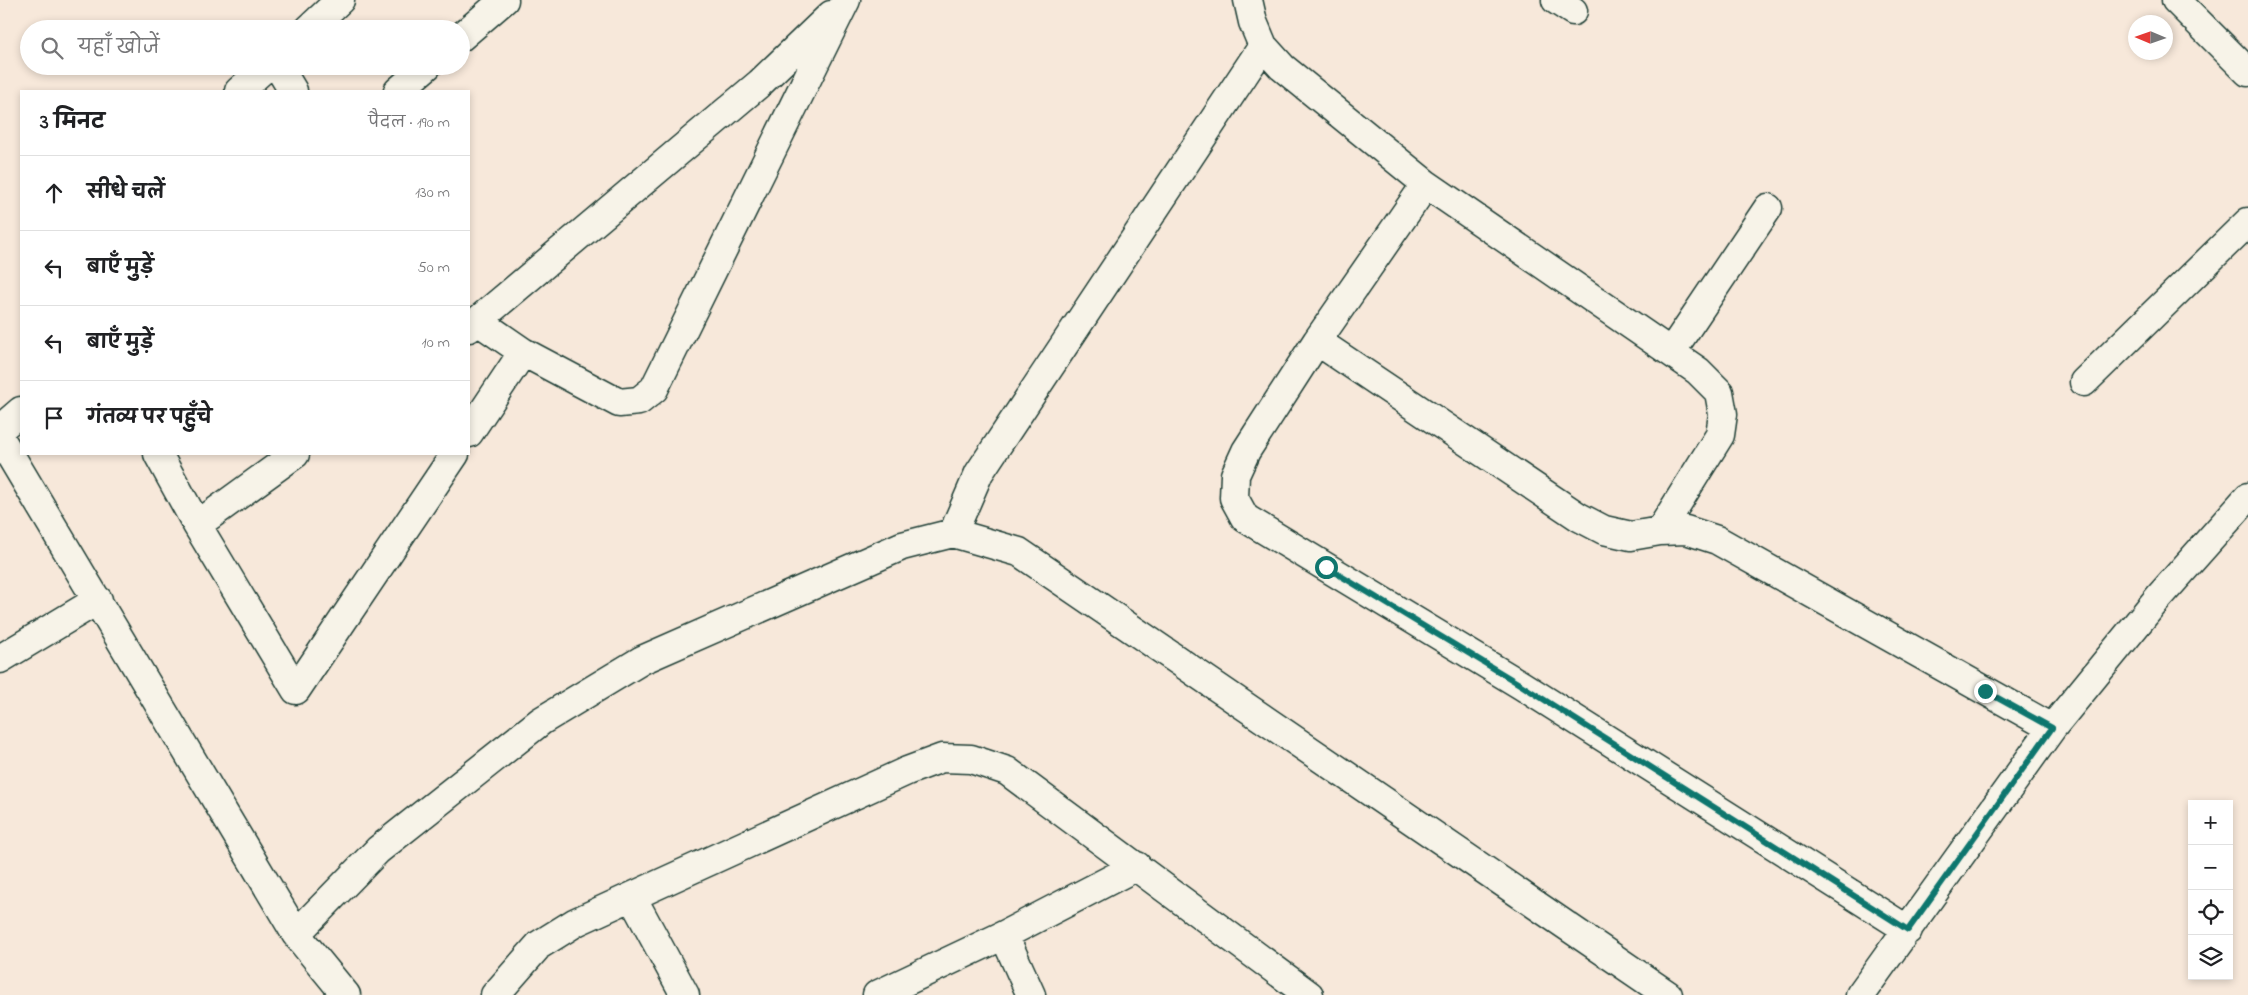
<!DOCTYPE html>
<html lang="hi">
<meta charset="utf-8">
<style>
body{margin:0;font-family:"Indie Flower","Playpen Sans Deva",sans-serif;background:#f6f6f6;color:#202124}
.controls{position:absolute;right:15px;bottom:15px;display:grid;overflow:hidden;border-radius:0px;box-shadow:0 2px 8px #0003}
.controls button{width:45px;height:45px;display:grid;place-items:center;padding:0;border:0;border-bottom:1px solid #e0e0e0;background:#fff;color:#202124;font:25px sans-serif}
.compass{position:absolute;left:2128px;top:15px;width:45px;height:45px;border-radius:50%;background:#fff;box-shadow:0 2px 8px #0003;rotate:272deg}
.stop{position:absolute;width:15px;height:15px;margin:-11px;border:4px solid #0f766e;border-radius:50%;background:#fff}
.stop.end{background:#0f766e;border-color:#fff;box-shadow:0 1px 5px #0008}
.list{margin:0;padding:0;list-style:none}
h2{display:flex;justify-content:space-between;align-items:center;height:65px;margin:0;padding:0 20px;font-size:21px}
h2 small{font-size:16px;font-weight:400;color:#757577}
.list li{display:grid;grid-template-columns:32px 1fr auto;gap:15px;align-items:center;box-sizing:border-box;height:75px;padding:0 20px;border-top:1px solid #e0e0e0}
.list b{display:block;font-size:19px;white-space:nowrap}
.list em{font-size:16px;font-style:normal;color:#757577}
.icon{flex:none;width:28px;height:28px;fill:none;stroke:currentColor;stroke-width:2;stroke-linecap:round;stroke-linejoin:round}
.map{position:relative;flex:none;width:2248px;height:995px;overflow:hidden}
.search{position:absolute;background:#fff;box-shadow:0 2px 8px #0003;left:20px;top:20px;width:450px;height:55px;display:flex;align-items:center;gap:12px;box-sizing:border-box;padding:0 18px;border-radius:28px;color:#757577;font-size:19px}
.panel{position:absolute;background:#fff;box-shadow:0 2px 8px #0003;left:20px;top:90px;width:450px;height:365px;border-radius:0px}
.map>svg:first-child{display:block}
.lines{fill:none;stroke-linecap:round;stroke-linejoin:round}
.minor-casing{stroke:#1f3d34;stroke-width:31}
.minor{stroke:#f7f3e8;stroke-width:28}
.route{stroke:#0f766e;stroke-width:6}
</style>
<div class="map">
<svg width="2248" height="995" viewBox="0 0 2248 995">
<rect width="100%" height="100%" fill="#f7e8da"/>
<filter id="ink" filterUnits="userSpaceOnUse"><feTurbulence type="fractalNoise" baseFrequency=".02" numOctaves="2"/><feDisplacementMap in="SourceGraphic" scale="10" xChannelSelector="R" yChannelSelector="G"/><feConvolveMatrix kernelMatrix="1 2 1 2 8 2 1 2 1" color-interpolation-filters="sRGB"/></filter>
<g filter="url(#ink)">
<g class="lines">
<!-- minor casing -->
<g class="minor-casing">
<path id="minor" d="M1248,0L1253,22L1263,46L1282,67L1426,184L1698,371L1719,392L1723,414L1720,435L1660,531
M1556,0L1573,11
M2176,0L2248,72
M309,29L340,0
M461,37L504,0
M278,66L293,91
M239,91L267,66
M398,91L427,66
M1426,184L1317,341L1246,451L1235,475L1234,498L1245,518L1521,685L1908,930
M478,321L523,352L619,403L639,401L654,389L846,0
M469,328L760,83L831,15
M1317,341L1579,517L1604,530L1631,536L1660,531L1686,530L1717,540L2052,728
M1671,352L1768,208
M2084,382L2248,222
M0,429L21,411
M469,433L523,352
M0,438L296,934L346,995
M158,454L197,525L296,690L455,454
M197,525L295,454
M953,533L979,473L1263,46
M0,659L98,600
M632,897L685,995
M296,934L378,850L541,721L642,660L902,546L953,533L1019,552L1668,995
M1004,935L1031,995
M495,995L539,945L576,922L907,771L942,758L971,759L1007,771L1309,995
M877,995L1004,935L1137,866
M1860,995L2052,728L2159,597L2248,497"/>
</g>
<!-- minor -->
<use href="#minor" class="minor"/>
</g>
</g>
<g class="lines" filter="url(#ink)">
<!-- route -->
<path class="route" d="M1326,567L1521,685L1908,930L2052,728L1985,691"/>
</g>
</svg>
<div class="controls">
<button>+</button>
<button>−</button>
<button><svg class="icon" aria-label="locate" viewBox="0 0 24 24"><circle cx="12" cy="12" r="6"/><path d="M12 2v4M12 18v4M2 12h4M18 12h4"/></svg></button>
<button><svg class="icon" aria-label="layers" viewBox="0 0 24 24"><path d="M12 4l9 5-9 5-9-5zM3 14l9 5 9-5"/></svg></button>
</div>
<svg class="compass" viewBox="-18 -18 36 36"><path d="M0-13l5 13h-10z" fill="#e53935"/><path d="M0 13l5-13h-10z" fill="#757577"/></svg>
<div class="stop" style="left:1326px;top:567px"></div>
<div class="stop end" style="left:1985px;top:691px"></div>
<div class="search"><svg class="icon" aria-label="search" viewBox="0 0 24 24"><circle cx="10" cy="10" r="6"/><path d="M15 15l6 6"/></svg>यहाँ खोजें</div>
<section class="panel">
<h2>3 मिनट<small>पैदल · 190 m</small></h2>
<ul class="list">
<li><svg class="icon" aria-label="ahead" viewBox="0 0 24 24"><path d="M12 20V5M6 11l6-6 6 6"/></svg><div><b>सीधे चलें</b></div><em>130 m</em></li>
<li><svg class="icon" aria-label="left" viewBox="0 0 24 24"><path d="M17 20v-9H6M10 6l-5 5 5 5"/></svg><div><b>बाएँ मुड़ें</b></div><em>50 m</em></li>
<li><svg class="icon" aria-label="left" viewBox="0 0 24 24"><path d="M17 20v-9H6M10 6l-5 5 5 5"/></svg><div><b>बाएँ मुड़ें</b></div><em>10 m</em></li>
<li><svg class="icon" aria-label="arrive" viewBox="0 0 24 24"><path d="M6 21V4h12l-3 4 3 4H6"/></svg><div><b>गंतव्य पर पहुँचे</b></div></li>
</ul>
</section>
</div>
